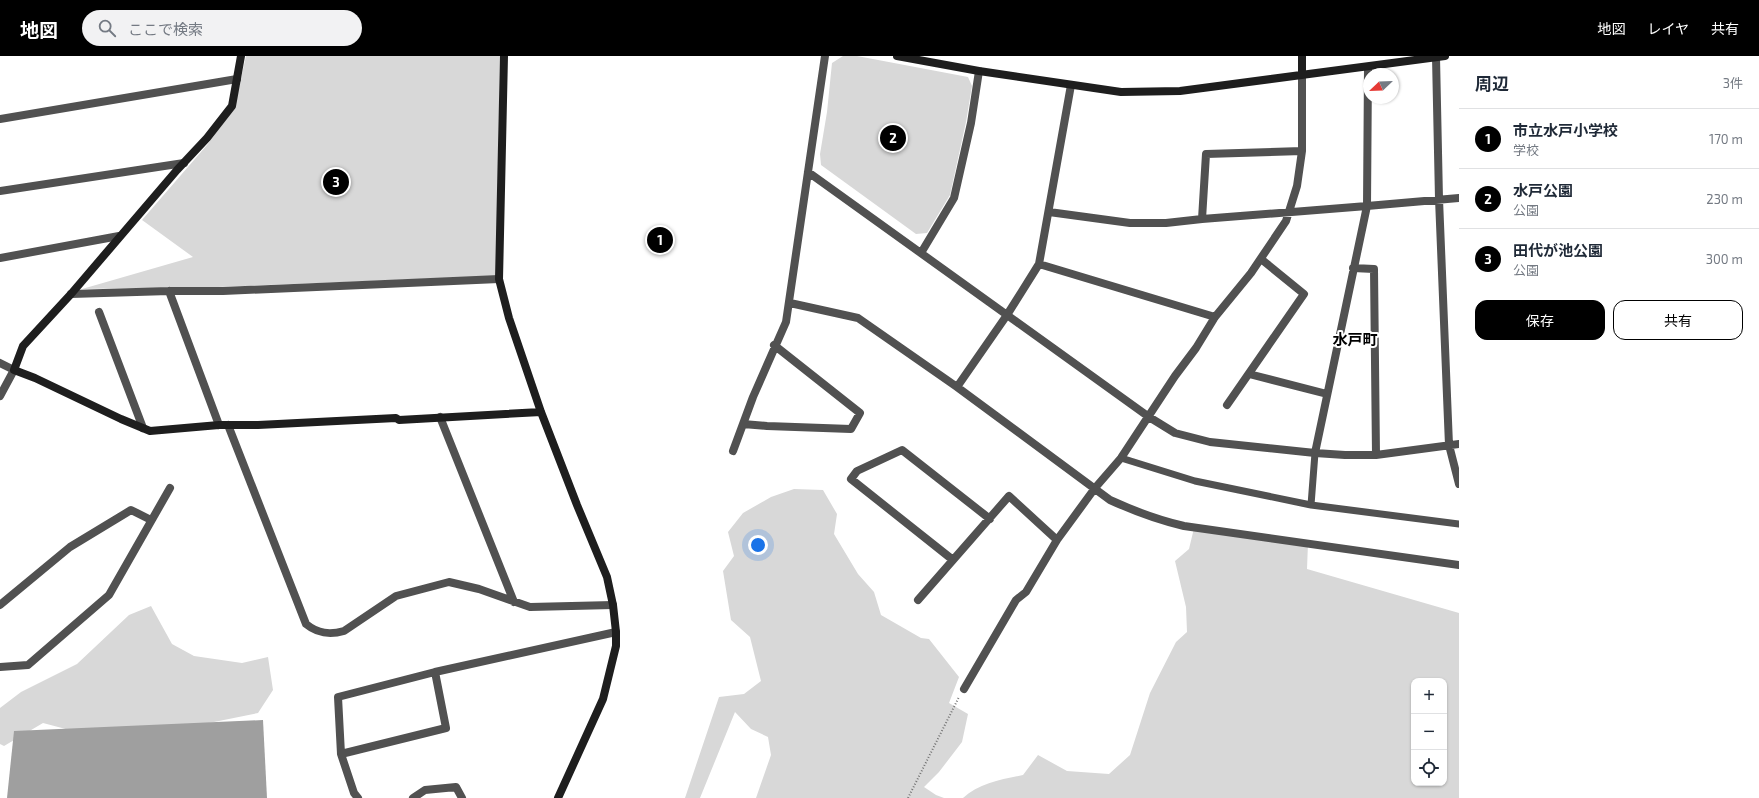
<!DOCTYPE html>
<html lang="ja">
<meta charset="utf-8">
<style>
body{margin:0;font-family:"Exo 2","Noto Sans JP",sans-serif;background:#f2f2f3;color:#1f2937}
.controls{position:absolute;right:12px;bottom:12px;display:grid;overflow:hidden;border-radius:8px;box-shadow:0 1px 3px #0004}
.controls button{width:36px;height:36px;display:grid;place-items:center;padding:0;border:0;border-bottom:1px solid #e0e1e3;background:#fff;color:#1f2937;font:20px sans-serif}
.compass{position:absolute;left:1363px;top:12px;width:36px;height:36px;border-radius:50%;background:#fff;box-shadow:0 1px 3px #0004;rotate:247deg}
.you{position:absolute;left:758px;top:489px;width:14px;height:14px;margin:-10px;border:3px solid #fff;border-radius:50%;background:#1a73e8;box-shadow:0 0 0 6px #1a73e833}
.badge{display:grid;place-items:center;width:26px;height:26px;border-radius:50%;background:#000;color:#fff;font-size:13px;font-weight:700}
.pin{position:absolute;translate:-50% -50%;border:2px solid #fff;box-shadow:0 1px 4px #0006}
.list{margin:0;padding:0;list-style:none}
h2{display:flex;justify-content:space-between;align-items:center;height:52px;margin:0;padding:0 16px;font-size:17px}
h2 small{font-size:13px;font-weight:400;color:#747a83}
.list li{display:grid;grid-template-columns:26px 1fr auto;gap:12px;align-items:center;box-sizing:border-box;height:60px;padding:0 16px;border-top:1px solid #e0e1e3}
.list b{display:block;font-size:15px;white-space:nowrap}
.list p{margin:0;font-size:13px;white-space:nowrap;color:#747a83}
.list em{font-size:13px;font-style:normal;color:#747a83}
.actions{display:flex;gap:8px;padding:12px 16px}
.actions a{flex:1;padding:9px 0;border:1px solid #000;border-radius:12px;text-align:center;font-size:14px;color:#000}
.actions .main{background:#000;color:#fff}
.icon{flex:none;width:22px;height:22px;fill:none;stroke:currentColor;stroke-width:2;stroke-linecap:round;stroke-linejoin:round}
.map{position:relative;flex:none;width:1459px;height:742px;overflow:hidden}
header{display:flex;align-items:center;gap:24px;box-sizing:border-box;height:56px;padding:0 20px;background:#000;color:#fff}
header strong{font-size:19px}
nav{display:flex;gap:22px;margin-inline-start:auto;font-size:14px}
.search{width:280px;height:36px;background:#f2f2f3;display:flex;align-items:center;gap:10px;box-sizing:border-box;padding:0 14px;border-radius:22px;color:#747a83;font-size:15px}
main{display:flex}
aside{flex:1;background:#fff}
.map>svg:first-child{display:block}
.green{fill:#d8d8d8;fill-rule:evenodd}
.water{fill:#9f9f9f}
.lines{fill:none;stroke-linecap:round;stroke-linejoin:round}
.path{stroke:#737373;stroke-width:2;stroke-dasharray:1 2;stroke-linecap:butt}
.lane{stroke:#515151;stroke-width:7}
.street{stroke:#515151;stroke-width:8}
.secondary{stroke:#1e1e1e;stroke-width:8}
.labels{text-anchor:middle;stroke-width:4;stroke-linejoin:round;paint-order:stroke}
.quarter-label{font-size:15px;font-weight:bold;fill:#000;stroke:#fff}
</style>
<header>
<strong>地図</strong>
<div class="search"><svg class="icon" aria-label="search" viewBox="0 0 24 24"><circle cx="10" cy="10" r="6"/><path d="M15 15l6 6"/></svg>ここで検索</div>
<nav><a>地図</a><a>レイヤ</a><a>共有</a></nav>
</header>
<main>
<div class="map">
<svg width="1459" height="742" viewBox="0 0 1459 742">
<rect width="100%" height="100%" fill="#fff"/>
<!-- green -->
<path class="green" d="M246,0H500L496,220L218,231L82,233L193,201L142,164L207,89L234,53Z
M843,0H857L968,21L972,30L966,66L950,139L927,177L916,178L821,109L820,98L827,56L832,7Z
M794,433L823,434L837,458L834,478L858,518L874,536L881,559L921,582L929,583L959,621L949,647L968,658L962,686L939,716L924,731L936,739L944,742H756L771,699L768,681L751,673L735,656L700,742H685L719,641L744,638L761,625L750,581L731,564L723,515L734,500L728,476L743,457L771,441Z
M1195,468L1308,487L1307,513L1459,557V742H963C979,727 1003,723 1023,719L1038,699L1067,715L1109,718L1130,699L1150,637L1176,586L1187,576L1186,551L1175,505L1189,493ZM1414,625H1444V727H1414Z
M151,550L172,588L194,600L242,607L268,601L273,634L258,657L115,686L43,667L4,690L0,688V652L21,636L77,608L129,559Z"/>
<!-- water -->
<path class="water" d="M263,664L267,742H7L14,675Z"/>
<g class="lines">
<!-- path -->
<path class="path" d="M908,742L959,641"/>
<!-- lane -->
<path class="lane" d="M1121,402L1195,425L1311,449L1459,468
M1311,449L1315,397"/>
<!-- street -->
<path class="street" d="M1436,1L1439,143L1449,389L1459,428
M0,63L237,23
M808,116L1149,361L1175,377L1210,386L1315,397L1345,399H1376L1459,388
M0,135L184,107
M1049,156L1130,167H1166L1202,163L1367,150L1459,142
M1202,163L1206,98L1302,95
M921,197L954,142L971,67L979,15
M0,202L119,180
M1039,208L1215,261
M1353,212L1374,213L1376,399
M169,235L219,369
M71,238L169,235H223L499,223
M790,247L858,262L957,331L1110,444C1134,455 1158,464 1184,470L1459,509
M99,256L143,372
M0,307L14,314L0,340
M1249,318L1327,338
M957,331L1007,259L1039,208L1071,29
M1227,349L1304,238L1261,203
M440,361L514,546
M743,368L767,370L851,373L860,357L774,289
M228,369L306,568C318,578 330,579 344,575L396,540L449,526L479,533L530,551L613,549
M733,395L753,341L786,266L825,0
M1315,397L1367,150L1368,11
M953,504L851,423L857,415L902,394L990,463
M918,544L1009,440L1057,484
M0,549L70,491L131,454L151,464
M0,611L28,609L109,539L170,432
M964,633L1016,544L1026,536L1057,484L1095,432L1121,402L1175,320L1196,292L1215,261L1251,217L1286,165L1297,130L1302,95V18
M341,698L446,672L435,616
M358,742L354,737L341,698L338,641L435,616L616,576
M413,742L425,734L456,731L462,742"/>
<!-- secondary -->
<path class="secondary" d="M241,0L232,50L207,82L177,114L71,238L23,290L14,314L35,322L121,363L150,375L219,369H258L396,362L399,364L541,356
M504,0L499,223L509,262L541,356L577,449L607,521L613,549L616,576V590L603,643L558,742
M897,0L979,15L1121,36L1180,35L1445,0
M1302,0V18"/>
</g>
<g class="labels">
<!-- quarter labels -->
<g class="quarter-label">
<text x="1355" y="289">水戸町</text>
</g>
</g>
</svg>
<div class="controls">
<button>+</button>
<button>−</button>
<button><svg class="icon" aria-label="locate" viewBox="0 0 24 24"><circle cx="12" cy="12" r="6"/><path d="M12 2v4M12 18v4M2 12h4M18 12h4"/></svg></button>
</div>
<svg class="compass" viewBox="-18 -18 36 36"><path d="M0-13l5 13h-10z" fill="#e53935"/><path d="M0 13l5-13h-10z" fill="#747a83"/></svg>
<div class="you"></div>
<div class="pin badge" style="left:660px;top:184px">1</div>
<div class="pin badge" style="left:893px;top:82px">2</div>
<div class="pin badge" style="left:336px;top:126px">3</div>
</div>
<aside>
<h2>周辺<small>3件</small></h2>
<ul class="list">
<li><span class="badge">1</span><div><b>市立水戸小学校</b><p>学校</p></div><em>170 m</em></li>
<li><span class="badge">2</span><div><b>水戸公園</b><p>公園</p></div><em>230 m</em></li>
<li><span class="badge">3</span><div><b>田代が池公園</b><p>公園</p></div><em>300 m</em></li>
</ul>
<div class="actions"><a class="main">保存</a><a>共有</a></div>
</aside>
</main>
